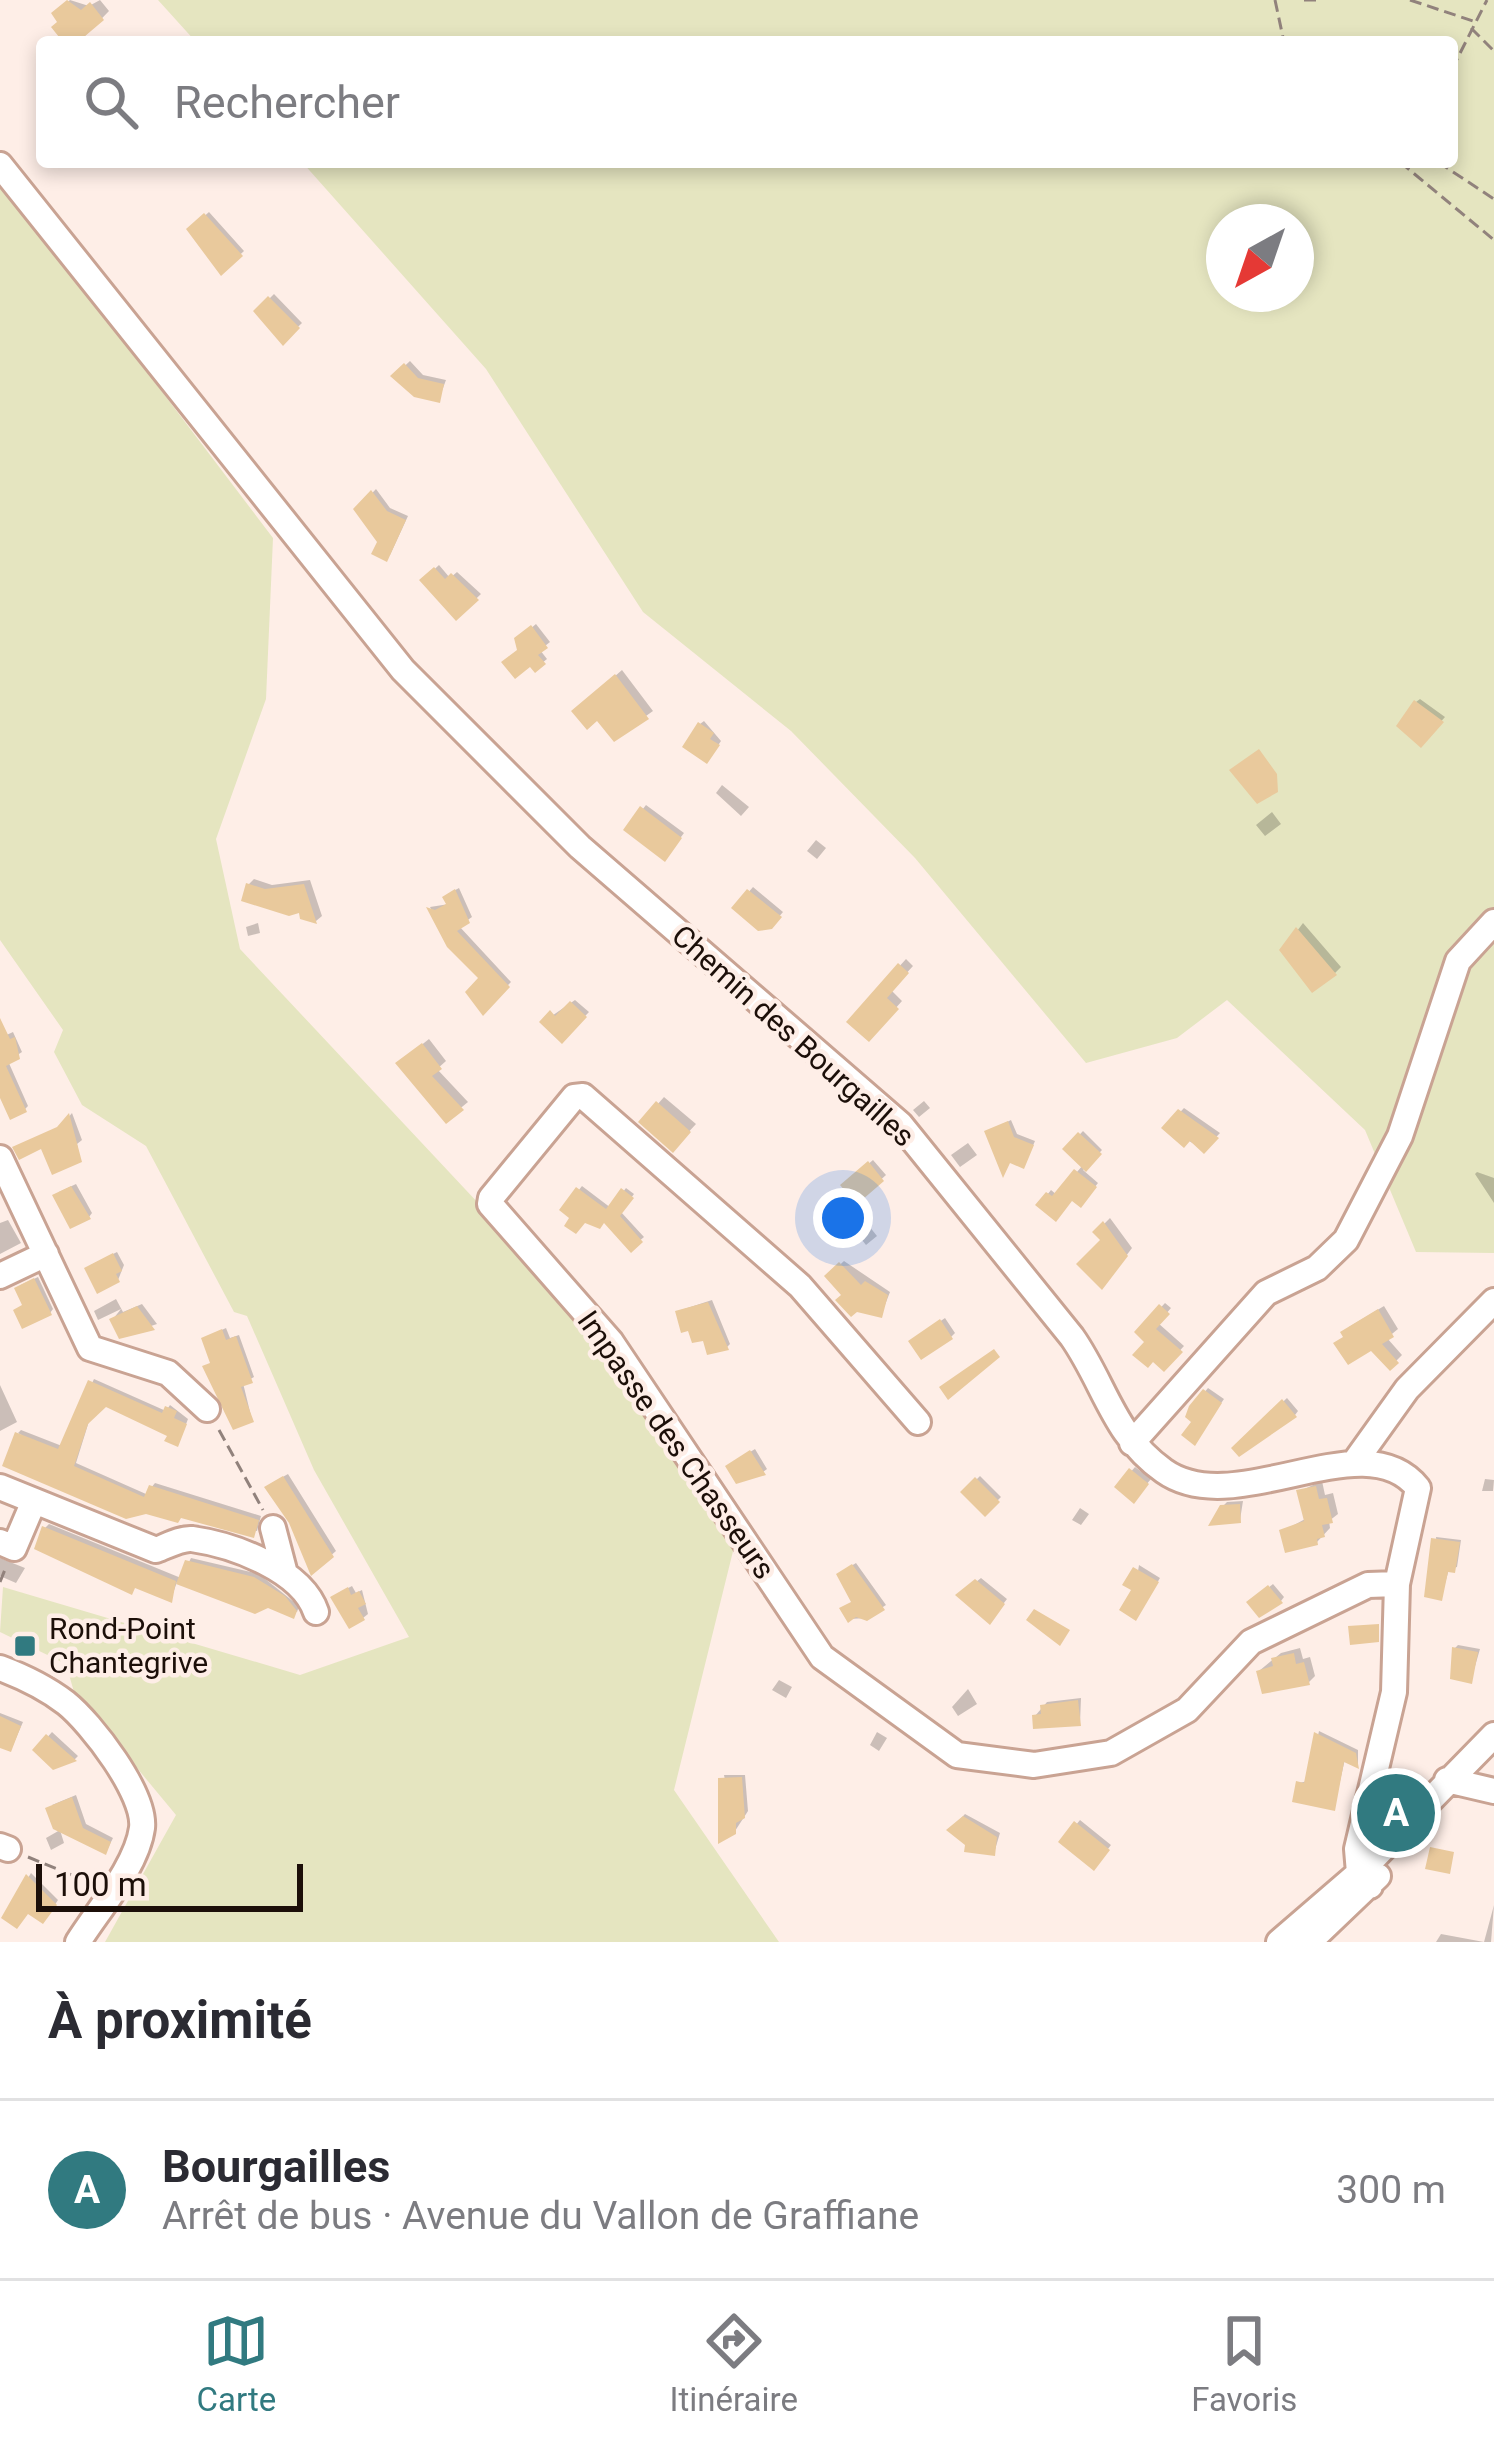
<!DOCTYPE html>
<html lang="fr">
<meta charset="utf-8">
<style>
body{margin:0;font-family:Roboto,sans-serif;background:#f7f7f7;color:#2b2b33}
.compass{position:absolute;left:1206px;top:204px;width:108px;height:108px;border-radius:50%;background:#fff;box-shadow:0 6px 18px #0003;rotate:220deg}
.scale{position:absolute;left:36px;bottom:30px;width:267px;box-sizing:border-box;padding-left:12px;border:6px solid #1c0f09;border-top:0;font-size:33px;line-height:42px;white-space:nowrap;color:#1c0f09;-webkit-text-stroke:9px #feeee7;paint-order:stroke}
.you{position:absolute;left:843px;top:1218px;width:42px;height:42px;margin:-30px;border:9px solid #fff;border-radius:50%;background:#1a73e8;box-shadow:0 0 0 18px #1a73e833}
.badge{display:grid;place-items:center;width:78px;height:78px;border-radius:50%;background:#317a80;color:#fff;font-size:39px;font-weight:700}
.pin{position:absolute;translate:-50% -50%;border:6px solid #fff;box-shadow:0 3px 12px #0006}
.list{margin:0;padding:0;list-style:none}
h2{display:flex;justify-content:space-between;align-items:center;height:156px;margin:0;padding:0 48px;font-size:51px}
h2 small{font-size:39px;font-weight:400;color:#7c7c81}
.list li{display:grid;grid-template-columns:78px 1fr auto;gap:36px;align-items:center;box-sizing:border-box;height:180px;padding:0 48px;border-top:3px solid #e1e1e2}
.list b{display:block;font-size:45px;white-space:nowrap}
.list p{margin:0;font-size:39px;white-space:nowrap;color:#7c7c81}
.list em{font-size:39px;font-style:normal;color:#7c7c81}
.icon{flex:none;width:66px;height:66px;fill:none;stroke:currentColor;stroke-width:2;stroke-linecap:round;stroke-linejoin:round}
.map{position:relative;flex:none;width:1494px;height:1942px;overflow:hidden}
.search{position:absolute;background:#fff;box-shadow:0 6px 18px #0003;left:36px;right:36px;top:36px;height:132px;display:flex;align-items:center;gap:30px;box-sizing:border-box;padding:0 42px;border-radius:12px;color:#7c7c81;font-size:45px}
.sheet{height:336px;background:#fff}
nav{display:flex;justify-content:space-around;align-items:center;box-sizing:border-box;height:168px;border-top:3px solid #e1e1e2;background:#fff;font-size:33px;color:#7c7c81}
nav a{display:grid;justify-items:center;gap:6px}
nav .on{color:#317a80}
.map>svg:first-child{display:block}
.green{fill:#e5e5c0;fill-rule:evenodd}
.shadow{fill:#0003}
.building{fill:#e9c99c}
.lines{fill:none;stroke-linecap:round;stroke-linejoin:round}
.minor-casing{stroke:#c9a393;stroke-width:30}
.path{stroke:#91827c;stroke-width:3;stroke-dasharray:12 6;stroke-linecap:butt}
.minor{stroke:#fff;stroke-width:24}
.poi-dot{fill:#317a80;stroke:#feeee7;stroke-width:4.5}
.labels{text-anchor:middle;stroke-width:9;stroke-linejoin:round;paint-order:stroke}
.street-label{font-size:30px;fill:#1c0f09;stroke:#feeee7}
.poi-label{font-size:30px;fill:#1c0f09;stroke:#feeee7;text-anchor:start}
</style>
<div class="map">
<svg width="1494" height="1942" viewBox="0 0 1494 1942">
<rect width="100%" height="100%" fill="#feeee7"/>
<!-- green -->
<path class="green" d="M158,0H1494V1253L1416,1252L1365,1130L1227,1000L1177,1038L1086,1063L915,858L791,731L643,612L486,369L302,162H1452V42H196ZM1224,222H1296V294H1224Z
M0,178L273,538L266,699L216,839L240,949L571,1302L738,1531L674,1790L779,1942H105L176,1815L74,1692L66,1664L0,1632L3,1587L300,1675L409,1637L314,1470L247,1316L234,1312L146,1146L82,1105L54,1052L63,1030L0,940Z"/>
<!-- shadow -->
<path class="shadow" d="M70,0L89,6L100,0L109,11L79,42H67L55,13Z
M209,212L244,251L222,272L190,229Z
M274,294L302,323L283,341L257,311Z
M410,361L423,375L446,380L439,399L394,376Z
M376,489L390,508L408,516L390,555L357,509Z
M439,565L450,578L457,572L481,594L457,617L423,580Z
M536,624L550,642L540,650L547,659L536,668L518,639Z
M622,670L653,711L615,738L597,717L575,711Z
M1420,699L1445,717L1421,744L1416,702Z
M704,721L721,741L710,757L700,724Z
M722,785L749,807L741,816L716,793Z
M646,805L684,833L665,858L627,829Z
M1272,812L1281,824L1265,836L1256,825Z
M816,840L826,848L817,859L807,851Z
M254,879L272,885L310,880L322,916L316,921L303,917L301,910L248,885Z
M753,887L783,912L770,927L735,908Z
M459,888L472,917L459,926L511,982L483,1011L482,978L450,945L430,907L449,904L448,894Z
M258,923L260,933L248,936L246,927Z
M1303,923L1341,967L1335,973L1283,950Z
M906,959L913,966L891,990L902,1001L869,1038L850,1021Z
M575,1000L589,1012L562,1040L543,1022Z
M13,1032L22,1052L8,1061L28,1106L25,1109L0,1091V1038Z
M429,1039L446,1061L437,1069L468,1102L446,1120L405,1058Z
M664,1097L696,1124L673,1149L642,1122Z
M924,1101L930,1108L919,1117L913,1110Z
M1184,1108L1220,1133L1204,1150L1166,1127Z
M72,1113L82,1140L77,1144L80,1159L62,1125Z
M1011,1120L1017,1134L1035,1141L1026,1162L987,1132Z
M1083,1131L1102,1150L1083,1170L1098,1183L1081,1204L1073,1197L1039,1205L1051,1190L1057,1195L1083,1165L1066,1149Z
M968,1143L977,1155L960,1167L951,1155Z
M873,1160L886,1175L863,1196L844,1185Z
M1477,1172L1494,1178V1203L1475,1174Z
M76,1184L92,1213L89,1217L59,1192Z
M582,1186L611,1208L626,1188L634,1194L621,1212L644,1237L631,1248L604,1219L574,1217L563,1210Z
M1110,1218L1132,1248L1108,1280L1104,1240L1096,1232Z
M8,1220L21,1243L0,1254V1223Z
M869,1226L877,1236L866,1245L858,1235Z
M117,1252L124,1265L118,1280L91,1265Z
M844,1261L890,1292L881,1315L845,1295L828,1276Z
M38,1277L53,1309L50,1313L21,1285Z
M116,1299L123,1312L142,1304L157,1324L121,1336L113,1319L121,1309L98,1320L94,1311Z
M712,1300L730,1344L727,1347L705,1337L678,1311Z
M1165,1303L1171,1308L1158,1323L1184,1346L1164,1368L1138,1332Z
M1384,1306L1398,1329L1387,1338L1402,1355L1390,1367L1371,1347L1345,1336L1349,1327Z
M945,1318L955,1333L951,1337L916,1338Z
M226,1328L230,1338L239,1335L254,1377L243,1383L252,1420L206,1366L213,1362L204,1338Z
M94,1379L166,1411L170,1405L188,1419L180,1440L106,1404L90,1418L76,1463L146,1494L155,1483L261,1516L257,1531L146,1511L18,1433L21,1430L62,1446Z
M0,1385L17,1422L0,1431Z
M1208,1388L1224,1399L1195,1442L1192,1407Z
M1287,1398L1298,1411L1295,1415L1235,1448Z
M755,1449L767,1469L755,1478L732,1463Z
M1135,1467L1151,1479L1134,1499L1118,1487Z
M288,1474L336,1551L313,1571L272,1483Z
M980,1476L1001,1497L985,1513L964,1492Z
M1485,1479L1494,1480L1493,1491H1482Z
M1322,1481L1325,1495L1333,1493L1338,1514L1329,1521L1330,1528L1317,1542L1283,1531L1307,1518L1300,1491Z
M1243,1501L1240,1520L1222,1507L1227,1502Z
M1080,1508L1089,1514L1081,1525L1072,1520Z
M49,1524L181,1578L191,1558L259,1574L299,1606L297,1612L177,1582L171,1599L45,1528Z
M1436,1537L1461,1540L1457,1567L1449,1569L1441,1598Z
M0,1558L25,1568L16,1583L0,1576Z
M856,1563L886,1605L866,1618L850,1619L854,1601L843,1571Z
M1139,1565L1160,1578L1139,1613L1135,1589Z
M981,1578L1007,1599L990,1621L960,1595Z
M1273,1584L1284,1597L1281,1601L1250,1603Z
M352,1586L356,1593L362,1590L368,1614L363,1618L337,1594Z
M1458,1645L1480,1649L1471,1680L1455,1648Z
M1300,1648L1303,1659L1310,1657L1315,1676L1309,1682L1259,1671L1281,1653Z
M779,1680L792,1687L786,1698L772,1690Z
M968,1689L977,1704L958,1716L952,1707Z
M1081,1698L1080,1723L1035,1716L1047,1702Z
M0,1713L23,1722L13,1745H0Z
M1319,1731L1358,1750V1765L1345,1759L1334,1808L1299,1783L1308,1781Z
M52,1732L78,1756L75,1759L54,1767L36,1750Z
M877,1732L887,1738L879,1751L870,1745Z
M724,1775H745L748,1811L735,1831Z
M76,1795L86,1824L113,1838L108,1848L52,1805Z
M1389,1797L1397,1806L1392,1811L1386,1810Z
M965,1814L1000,1833L994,1853L950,1830Z
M1080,1820L1111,1845L1094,1867L1062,1842Z
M60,1830L64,1843L51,1850L46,1838Z
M31,1873L58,1900L47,1917L29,1910L5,1917Z
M1494,1905L1491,1942H1436L1441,1934L1484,1942Z"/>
<!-- building -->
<path class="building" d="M67,0L81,10L90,2L104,20L78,42H63L51,27L57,22L51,13Z
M204,213L243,256L221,276L186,229Z
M268,296L300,328L283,346L253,311Z
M404,363L418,378L444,384L440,403L414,397L390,376Z
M371,490L387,511L406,520L387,562L371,554L377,542L353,509Z
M434,567L445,579L451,573L479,600L456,621L419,580Z
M531,625L548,648L538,655L546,664L535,673L530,667L515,679L501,662L517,650L514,638Z
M615,674L649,719L614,742L597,721L587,730L571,711Z
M1414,700L1444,722L1421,748L1396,726Z
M698,722L714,733L710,739L720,745L707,764L682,747Z
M1259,749L1277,774L1278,792L1257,804L1229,770Z
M640,806L682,838L665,862L623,830Z
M246,883L265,889L304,884L317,924L300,919L299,913L289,916L241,901Z
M455,889L470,923L457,931L510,987L483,1016L465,992L478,978L447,947L426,907L435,910L446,904L442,897Z
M747,889L782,917L772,929L758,931L731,908Z
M1296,927L1337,975L1312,993L1279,950Z
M898,963L909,973L887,998L899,1009L869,1042L846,1022Z
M570,1001L587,1017L562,1044L539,1022L550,1010L555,1016Z
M0,1018L10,1039L15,1037L20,1059L6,1066L27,1112L10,1120L0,1098Z
M422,1043L442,1069L432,1076L464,1110L446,1124L395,1063Z
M656,1101L691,1132L673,1153L638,1122Z
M1178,1109L1219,1138L1204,1154L1190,1141L1184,1148L1161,1128Z
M69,1113L82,1162L52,1175L41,1149L19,1160L12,1147L57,1127Z
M1008,1121L1014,1137L1034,1145L1024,1169L1010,1163L1003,1178L984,1131Z
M1078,1132L1102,1154L1086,1172L1062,1149Z
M868,1161L884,1181L862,1200L857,1193L851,1198L840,1185Z
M1074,1169L1097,1187L1081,1208L1072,1201L1056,1222L1035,1205L1046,1192L1052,1196Z
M71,1186L91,1219L70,1229L52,1195Z
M576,1187L606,1209L621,1188L634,1198L620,1216L643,1242L631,1253L604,1223L600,1229L585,1223L576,1234L564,1226L569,1218L559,1210Z
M1103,1221L1128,1256L1102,1290L1076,1264L1100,1240L1092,1232Z
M113,1253L122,1271L116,1274L120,1282L97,1294L84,1268Z
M839,1262L861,1285L865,1281L888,1295L882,1318L857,1312L851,1317L835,1300L841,1295L824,1276Z
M34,1278L52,1315L22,1329L13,1310L22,1305L14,1288Z
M708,1302L729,1350L707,1355L703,1341L692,1343L688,1331L681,1333L675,1311Z
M1159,1304L1170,1314L1156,1329L1183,1352L1164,1372L1153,1362L1148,1368L1132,1355L1144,1342L1134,1332Z
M137,1306L155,1330L119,1339L109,1319Z
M1378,1309L1394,1337L1382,1344L1399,1363L1390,1371L1371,1351L1348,1365L1333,1343L1343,1337L1340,1332Z
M940,1319L953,1339L921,1360L908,1341Z
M222,1329L226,1340L236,1336L253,1383L241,1387L254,1422L233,1430L202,1366L210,1363L201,1338Z
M994,1349L1000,1357L948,1400L939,1387Z
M88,1380L162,1413L165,1406L177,1411L174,1418L187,1424L178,1447L164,1441L167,1436L106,1407L88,1424L74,1466L144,1497L149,1485L259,1520L254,1538L181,1518L178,1523L146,1514L126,1519L2,1466L15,1432L58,1449Z
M1203,1389L1222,1403L1195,1446L1181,1435L1191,1422L1185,1417L1189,1406Z
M1282,1399L1297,1417L1239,1457L1231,1448Z
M750,1450L766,1475L736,1484L725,1466Z
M1129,1468L1149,1484L1134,1504L1114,1487Z
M283,1476L334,1557L311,1576L289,1523L264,1487Z
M975,1477L1000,1502L985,1517L960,1492Z
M1316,1486L1319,1499L1327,1498L1333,1523L1322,1525L1325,1537L1317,1539L1318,1545L1285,1553L1279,1530L1304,1521L1296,1490Z
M1240,1504L1241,1523L1208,1526L1220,1505Z
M42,1526L176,1581L172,1603L135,1588L132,1595L34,1549Z
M1431,1538L1460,1542L1455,1573L1448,1572L1442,1601L1424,1597Z
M185,1560L254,1577L285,1596L297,1611L294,1619L268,1608L255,1614L176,1584Z
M852,1564L885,1610L867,1621L856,1617L848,1623L839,1608L851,1602L836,1574Z
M1133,1567L1159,1582L1136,1621L1119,1610L1131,1590L1122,1585Z
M975,1579L1005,1604L990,1625L955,1595Z
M1268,1585L1283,1603L1259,1618L1246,1602Z
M348,1587L351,1595L359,1591L366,1604L358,1608L365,1620L349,1629L330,1597Z
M1034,1609L1070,1630L1060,1646L1026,1620Z
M1379,1624V1642L1350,1645L1348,1626Z
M1452,1647L1478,1652L1472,1684L1450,1679Z
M1294,1653L1296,1664L1304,1662L1310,1685L1262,1694L1256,1671L1273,1666L1271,1658Z
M1078,1700L1081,1726L1033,1729L1032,1715L1041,1714L1040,1705Z
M0,1716L21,1726L11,1752L0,1748Z
M1314,1732L1356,1753L1359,1769L1344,1762L1335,1811L1292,1802L1296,1781L1304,1783Z
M46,1734L63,1749L77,1761L53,1770L32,1750Z
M742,1777L745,1818L736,1823V1834L718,1844V1778Z
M72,1797L83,1828L111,1842L106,1855L53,1829L45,1808Z
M963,1816L997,1837L995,1856L964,1852L965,1845L946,1830Z
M1074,1821L1110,1850L1094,1871L1058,1842Z
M1430,1847L1454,1852L1450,1874L1425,1869Z
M26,1874L57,1905L43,1924L28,1914L17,1929L1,1918Z"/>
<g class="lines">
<!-- minor casing -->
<g class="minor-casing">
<path id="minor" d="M0,165L403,670L580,847L900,1124L1072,1337C1105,1384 1113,1435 1164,1471C1236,1522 1364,1420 1418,1488L1397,1584L1394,1692L1357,1849L1359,1873L1370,1886
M0,1158L90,1348L168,1373L207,1409
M0,1276L46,1254
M918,1422L800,1286L583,1096L574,1097L491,1198L490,1204L611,1342L822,1657L957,1755L1034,1765L1111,1753L1187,1710L1251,1642L1368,1585L1397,1584
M1132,1443L1266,1293L1317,1268L1346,1240L1400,1136L1458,961L1494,922
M1354,1463L1407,1389L1494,1301
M0,1487L156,1550C167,1546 181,1538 192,1539C234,1545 302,1570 316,1612
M273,1528L284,1570
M0,1542L14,1548L34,1501
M0,1668C24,1677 45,1687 66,1703C91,1723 146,1794 142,1828C137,1866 98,1910 78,1942
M1447,1780L1494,1791
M0,1846L8,1849
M1279,1942L1359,1873L1494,1735
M1309,1942L1378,1876"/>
</g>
<!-- path -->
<path class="path" d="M1275,0L1284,42
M1304,0H1322
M1410,0L1473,21
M1471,28L1494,51
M1452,69L1487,0
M1400,162L1494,240
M1438,162L1494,199
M219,1430L263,1510
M0,1582L6,1567
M28,1857L91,1883"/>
<!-- minor -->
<use href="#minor" class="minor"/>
</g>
<!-- markers -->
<rect class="poi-dot" x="13" y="1634" width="24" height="24" rx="6"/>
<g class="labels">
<!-- street labels -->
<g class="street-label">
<text transform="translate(793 1036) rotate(42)" y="10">Chemin des Bourgailles</text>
<text transform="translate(676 1445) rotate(55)" y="10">Impasse des Chasseurs</text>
</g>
<!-- poi labels -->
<g class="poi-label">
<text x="49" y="1639">Rond-Point<tspan x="49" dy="34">Chantegrive</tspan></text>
</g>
</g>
</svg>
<svg class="compass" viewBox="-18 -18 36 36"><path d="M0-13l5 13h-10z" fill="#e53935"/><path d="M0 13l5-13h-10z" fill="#7c7c81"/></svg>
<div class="scale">100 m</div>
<div class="you"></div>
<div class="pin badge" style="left:1396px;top:1813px">A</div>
<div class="search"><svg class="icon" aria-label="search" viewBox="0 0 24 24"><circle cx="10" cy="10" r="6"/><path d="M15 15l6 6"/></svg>Rechercher</div>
</div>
<section class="sheet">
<h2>À proximité<small></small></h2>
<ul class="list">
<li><span class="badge">A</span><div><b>Bourgailles</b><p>Arrêt de bus · Avenue du Vallon de Graffiane</p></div><em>300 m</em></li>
</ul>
</section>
<nav>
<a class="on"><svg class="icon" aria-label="map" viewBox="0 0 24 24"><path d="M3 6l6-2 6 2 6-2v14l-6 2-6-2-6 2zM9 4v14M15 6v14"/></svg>Carte</a>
<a><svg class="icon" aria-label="directions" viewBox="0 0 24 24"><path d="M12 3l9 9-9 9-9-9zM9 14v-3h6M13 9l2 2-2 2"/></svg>Itinéraire</a>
<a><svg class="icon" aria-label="saved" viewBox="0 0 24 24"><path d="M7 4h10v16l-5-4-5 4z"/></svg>Favoris</a>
</nav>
